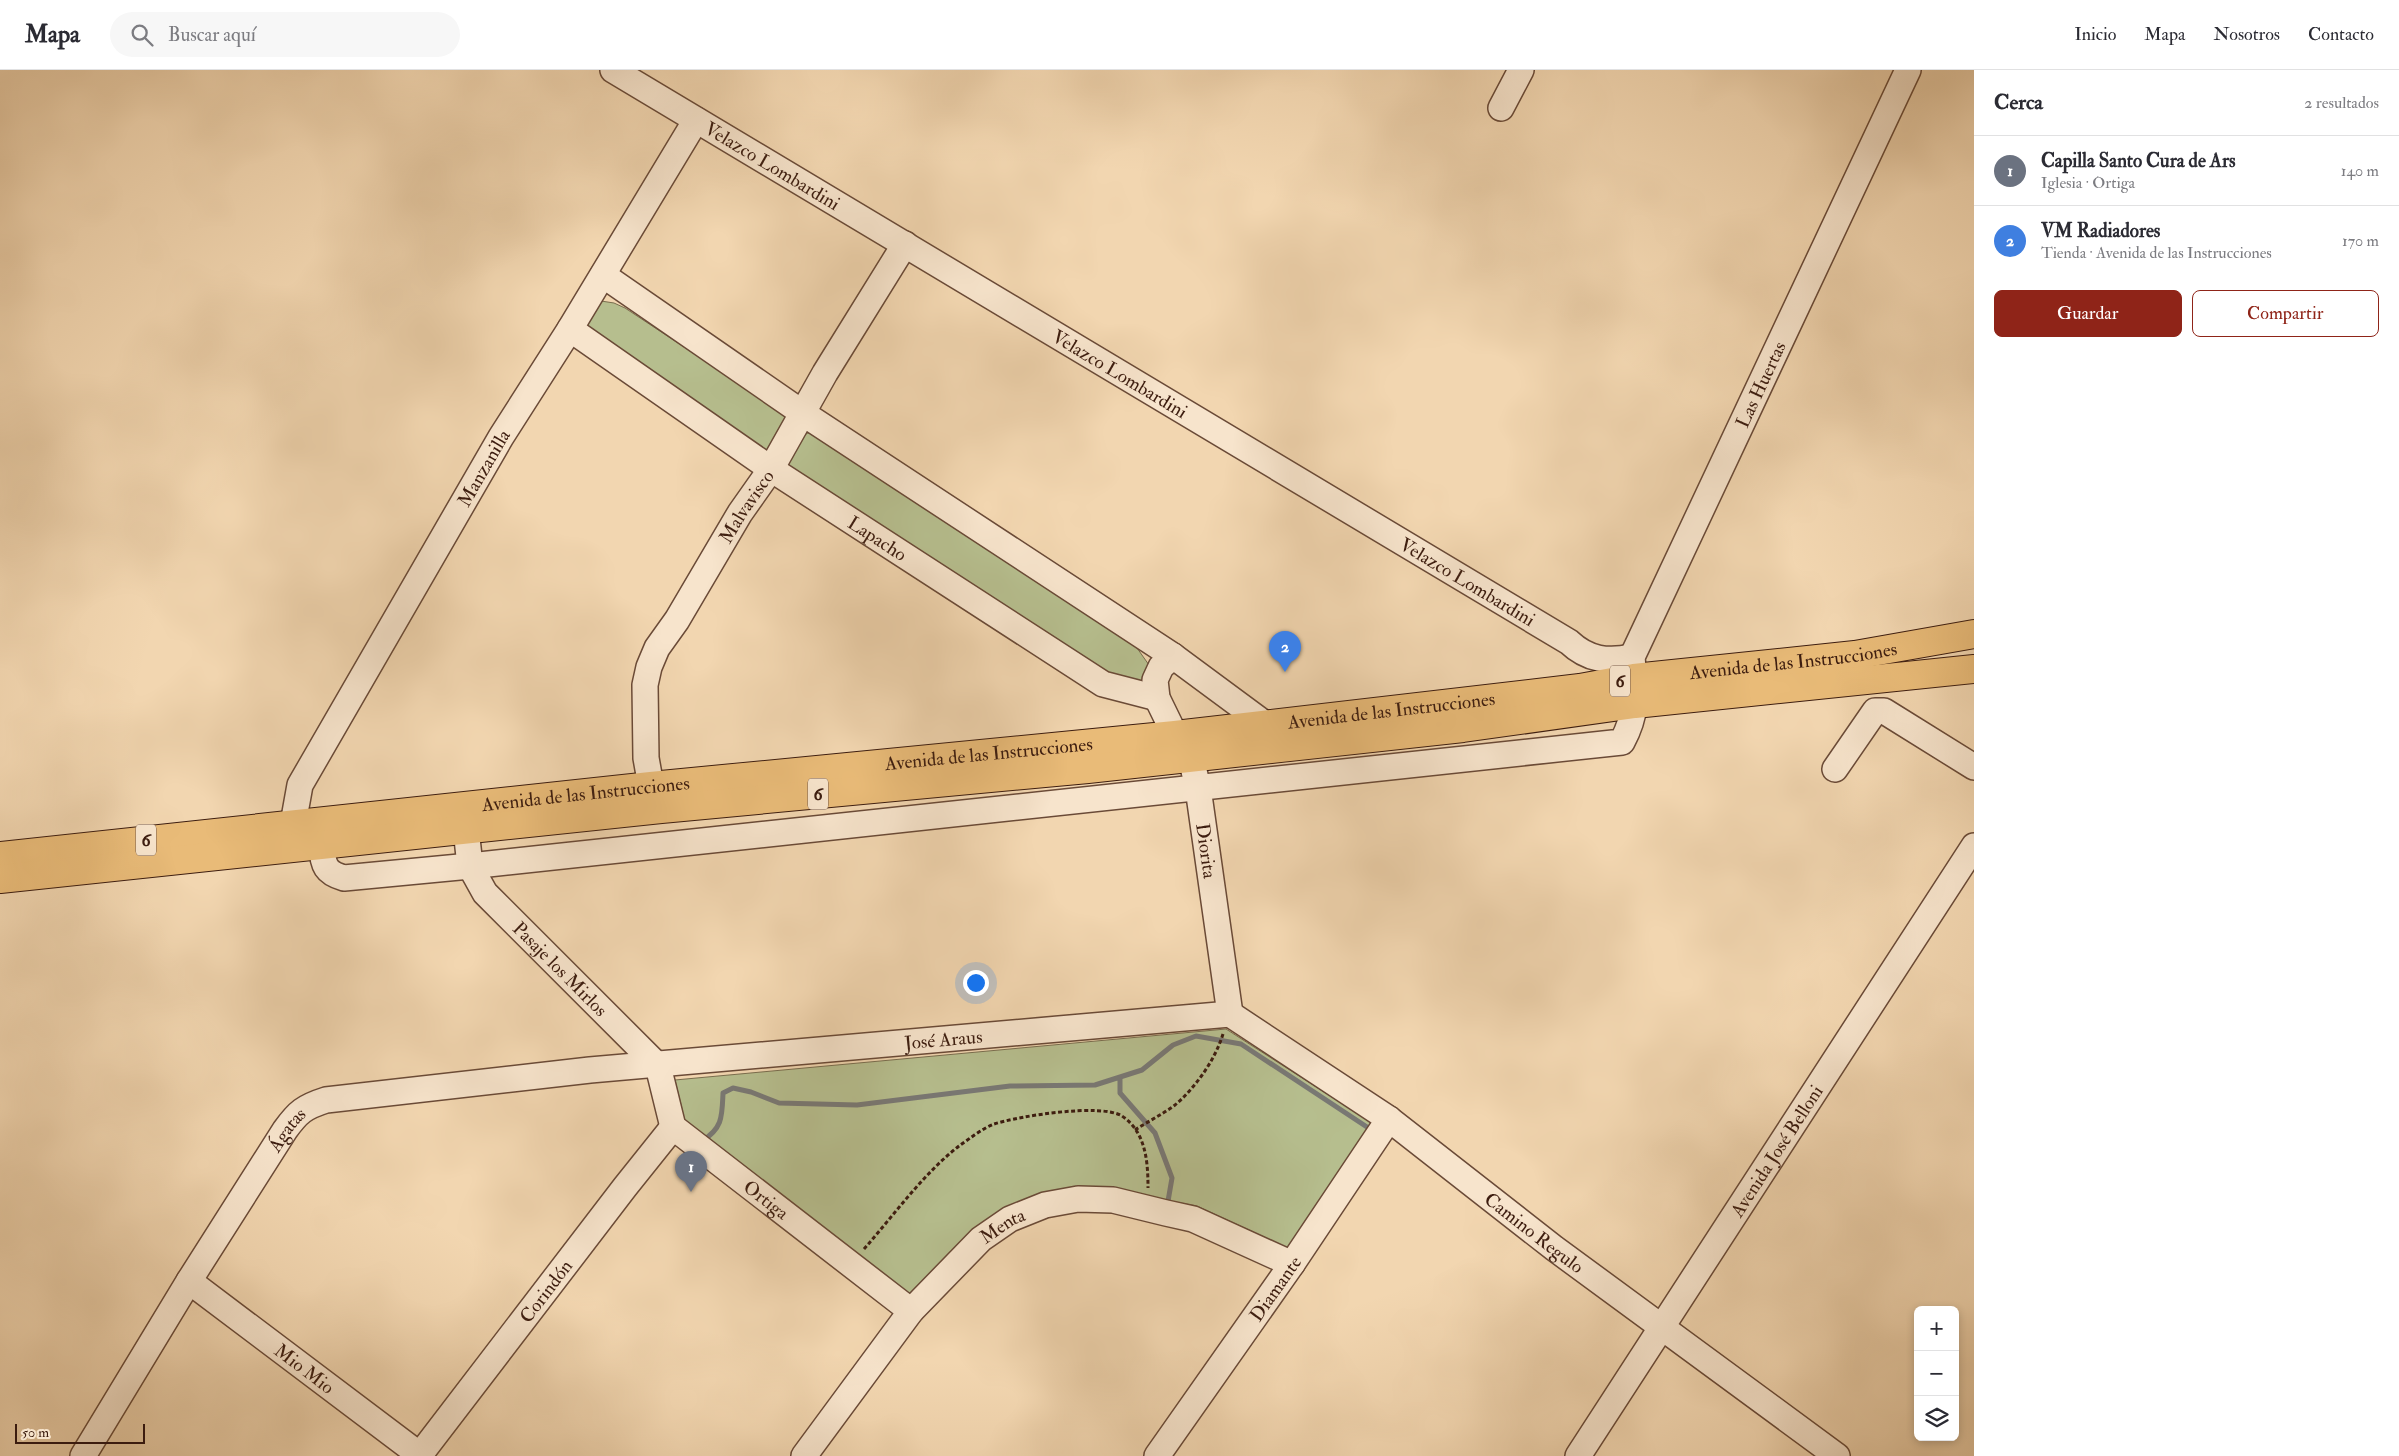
<!DOCTYPE html>
<html lang="es">
<meta charset="utf-8">
<style>
body{margin:0;font-family:"IM FELL Double Pica",serif;background:#f7f7f7;color:#2b2b33}
.controls{position:absolute;right:15px;bottom:15px;display:grid;overflow:hidden;border-radius:8px;box-shadow:0 2px 8px #0003}
.controls button{width:45px;height:45px;display:grid;place-items:center;padding:0;border:0;border-bottom:1px solid #e1e1e2;background:#fff;color:#2b2b33;font:25px sans-serif}
.scale{position:absolute;left:15px;bottom:12px;width:130px;box-sizing:border-box;padding-left:5px;border:2px solid #3c1c0f;border-top:0;font-size:14px;line-height:18px;white-space:nowrap;color:#3c1c0f;-webkit-text-stroke:4px #f7e4cc;paint-order:stroke}
.you{position:absolute;left:975px;top:912px;width:18px;height:18px;margin:-12px;border:4px solid #fff;border-radius:50%;background:#1a73e8;box-shadow:0 0 0 8px #1a73e833}
.badge{display:grid;place-items:center;width:32px;height:32px;border-radius:50%;background:#8f2418;color:#fff;font-size:16px;font-weight:700}
.pin{position:absolute;translate:-50% -41px;filter:drop-shadow(0 1px 2px #0008)}
.pin::after{content:'';position:absolute;top:26px;width:18px;height:15px;background:inherit;clip-path:polygon(0 0,100% 0,50% 100%)}
.list{margin:0;padding:0;list-style:none}
h2{display:flex;justify-content:space-between;align-items:center;height:65px;margin:0;padding:0 20px;font-size:21px}
h2 small{font-size:16px;font-weight:400;color:#7c7c81}
.list li{display:grid;grid-template-columns:32px 1fr auto;gap:15px;align-items:center;box-sizing:border-box;height:70px;padding:0 20px;border-top:1px solid #e1e1e2}
.list b{display:block;font-size:19px;white-space:nowrap}
.list p{margin:0;font-size:16px;white-space:nowrap;color:#7c7c81}
.list em{font-size:16px;font-style:normal;color:#7c7c81}
.actions{display:flex;gap:10px;padding:15px 20px}
.actions a{flex:1;padding:11px 0;border:1px solid #8f2418;border-radius:8px;text-align:center;font-size:18px;color:#8f2418}
.actions .main{background:#8f2418;color:#fff}
.icon{flex:none;width:28px;height:28px;fill:none;stroke:currentColor;stroke-width:2;stroke-linecap:round;stroke-linejoin:round}
.map{position:relative;flex:none;width:1974px;height:1386px;overflow:hidden}
header{display:flex;align-items:center;gap:30px;box-sizing:border-box;height:70px;padding:0 25px;background:#fff;border-bottom:1px solid #e1e1e2}
header strong{font-size:24px}
nav{display:flex;gap:28px;margin-inline-start:auto;font-size:18px}
.search{width:350px;height:45px;background:#f7f7f7;display:flex;align-items:center;gap:12px;box-sizing:border-box;padding:0 18px;border-radius:28px;color:#7c7c81;font-size:19px}
main{display:flex}
aside{flex:1;background:#fff}
.map>svg:first-child{display:block}
.green{fill:#b6be8e;stroke:#796d4e}
.lines{fill:none;stroke-linecap:round;stroke-linejoin:round}
.stream{stroke:#797874;stroke-width:5}
.minor-casing{stroke:#6a4a37;stroke-width:28}
.major-casing{stroke:#3c1c0f;stroke-width:30}
.path{stroke:#3c1c0f;stroke-width:3;stroke-dasharray:4 2.5;stroke-linecap:butt}
.minor{stroke:#f7e4cc;stroke-width:25}
.major{stroke:#e9bb78;stroke-width:28}
.labels{text-anchor:middle;stroke-width:4.5;stroke-linejoin:round;paint-order:stroke}
.shield{fill:#f7e4cc;stroke:#745848;stroke-width:1}
.shield-label{font-size:18px;font-weight:bold;fill:#3c1c0f}
.street-label{font-size:19px;fill:#3c1c0f;stroke:#f7e4cc}
</style>
<header>
<strong>Mapa</strong>
<div class="search"><svg class="icon" aria-label="search" viewBox="0 0 24 24"><circle cx="10" cy="10" r="6"/><path d="M15 15l6 6"/></svg>Buscar aquí</div>
<nav><a>Inicio</a><a>Mapa</a><a>Nosotros</a><a>Contacto</a></nav>
</header>
<main>
<div class="map">
<svg width="1974" height="1386" viewBox="0 0 1974 1386">
<rect width="100%" height="100%" fill="#f2d6b0"/>
<filter id="stains"><feTurbulence type="fractalNoise" baseFrequency=".004" numOctaves="4"/><feColorMatrix values="0 0 0 0 .2 0 0 0 0 .09 0 0 0 0 .02 0 0 0 .5 -.17"/></filter>
<radialGradient id="worn" r=".72"><stop offset=".6" stop-color="#630" stop-opacity="0"/><stop offset="1" stop-color="#630" stop-opacity=".3"/></radialGradient>
<!-- green -->
<path class="green" d="M601,231L614,233L625,238L784,343L787,348L768,384L584,269L587,242Z
M808,363L818,364L1137,578L1149,595L1146,609L1138,615L1126,614L788,401L786,384L800,367Z
M1226,959L1374,1054L1290,1179L1197,1136L1104,1119L1045,1125L996,1143L954,1179L909,1227L685,1052L675,1010Z"/>
<g class="lines">
<!-- stream -->
<path class="stream" d="M1120,1008V1023L1155,1063L1172,1108L1167,1137
M702,1071C723,1058 722,1046 723,1023L733,1018L751,1022L779,1033L857,1035L1010,1016L1095,1015L1142,1000L1173,975L1196,966L1241,974L1373,1061"/>
<!-- minor casing -->
<g class="minor-casing">
<g id="minor">
<path id="s1" d="M613,0L1569,572C1588,590 1608,592 1632,587"/>
<path d="M1501,38L1521,0"/>
<path d="M603,205L804,344L1173,586L1265,654"/>
<path id="s2" d="M570,259L771,399L1103,614L1157,628"/>
<path id="s3" d="M1173,586L1161,597L1155,610L1157,628L1175,665L1191,688L1198,718L1230,944"/>
<path d="M1835,699L1875,641H1884L1974,697"/>
<path id="s4" d="M651,716L646,688L645,615L649,597L657,578L677,550L740,443L771,399L825,303L905,174"/>
<path id="s5" d="M293,754L300,715L501,367L570,259L696,50"/>
<path id="s6" d="M466,759L470,796L485,823L658,996"/>
<path id="s7" d="M321,774C324,794 323,802 344,808L470,796L1622,672C1639,640 1635,622 1632,587L1908,0"/>
<path id="s8" d="M1230,944L1389,1049L1554,1178L1837,1386"/>
<path id="s9" d="M658,996L673,1057L911,1241"/>
<path id="s10" d="M189,1211L421,1386"/>
<path id="s11" d="M83,1386L189,1211L285,1060C298,1042 304,1037 326,1030L590,1000L1230,944"/>
<path id="s12" d="M419,1386L625,1117L673,1057"/>
<path id="s13" d="M804,1386L911,1241L981,1169L1010,1149L1045,1135L1078,1129L1113,1130L1166,1143L1193,1149L1292,1194"/>
<path id="s14" d="M1157,1386L1292,1194L1389,1049"/>
<path id="s15" d="M1578,1386L1974,776"/>
</g>
</g>
<!-- major casing -->
<g class="major-casing">
<g id="major">
<path id="s16" d="M0,786L651,716L1175,665L1580,618L1634,608L1855,585L1974,564"/>
<path d="M0,809L661,739L1088,699L1463,658L1635,634L1974,599"/>
</g>
</g>
<!-- path -->
<path class="path" d="M1135,1060C1147,1052 1163,1044 1175,1035C1196,1017 1215,990 1223,964
M864,1179C894,1145 923,1104 959,1076C969,1069 983,1058 994,1054C1019,1046 1101,1033 1122,1046C1146,1062 1148,1092 1148,1118"/>
<!-- minor -->
<use href="#minor" class="minor"/>
<!-- major -->
<use href="#major" class="major"/>
</g>
<g class="labels">
<!-- shield labels -->
<g class="shield">
<rect x="1610" y="595.5" width="20" height="31" rx="4"/>
<rect x="808" y="708.5" width="20" height="31" rx="4"/>
<rect x="136" y="754.5" width="20" height="31" rx="4"/>
</g>
<g class="shield-label">
<text x="1620" y="617">6</text>
<text x="818" y="730">6</text>
<text x="146" y="776">6</text>
</g>
<!-- street labels -->
<g class="street-label">
<text dy="7" stroke="none"><textPath href="#s1" startOffset="186">Velazco Lombardini</textPath></text>
<text dy="7" stroke="none"><textPath href="#s1" startOffset="591">Velazco Lombardini</textPath></text>
<text dy="7" stroke="none"><textPath href="#s7" startOffset="1719">Las Huertas</textPath></text>
<text dy="7" stroke="none"><textPath href="#s5" startOffset="406">Manzanilla</textPath></text>
<text dy="7" stroke="none"><textPath href="#s4" startOffset="308">Malvavisco</textPath></text>
<text dy="7" stroke="none"><textPath href="#s2" startOffset="372">Lapacho</textPath></text>
<text dy="7" stroke="none"><textPath href="#s1" startOffset="996">Velazco Lombardini</textPath></text>
<text dy="7" stroke="none"><textPath href="#s16" startOffset="1804">Avenida de las Instrucciones</textPath></text>
<text dy="7" stroke="none"><textPath href="#s16" startOffset="1399">Avenida de las Instrucciones</textPath></text>
<text dy="7" stroke="none"><textPath href="#s16" startOffset="994">Avenida de las Instrucciones</textPath></text>
<text dy="7" stroke="none"><textPath href="#s16" startOffset="589">Avenida de las Instrucciones</textPath></text>
<text dy="7" stroke="none"><textPath href="#s3" startOffset="212">Diorita</textPath></text>
<text dy="7" stroke="none"><textPath href="#s6" startOffset="175">Pasaje los Mirlos</textPath></text>
<text dy="7" stroke="none"><textPath href="#s11" startOffset="1056">José Araus</textPath></text>
<text dy="7" stroke="none"><textPath href="#s11" startOffset="385">Ágatas</textPath></text>
<text dy="7" stroke="none"><textPath href="#s15" startOffset="364">Avenida José Belloni</textPath></text>
<text dy="7" stroke="none"><textPath href="#s9" startOffset="181">Ortiga</textPath></text>
<text dy="7" stroke="none"><textPath href="#s13" startOffset="306">Menta</textPath></text>
<text dy="7" stroke="none"><textPath href="#s8" startOffset="375">Camino Regulo</textPath></text>
<text dy="7" stroke="none"><textPath href="#s14" startOffset="205">Diamante</textPath></text>
<text dy="7" stroke="none"><textPath href="#s12" startOffset="208">Corindón</textPath></text>
<text dy="7" stroke="none"><textPath href="#s10" startOffset="145">Mio Mio</textPath></text>
</g>
</g>
<rect width="100%" height="100%" filter="url(#stains)"/>
<rect width="100%" height="100%" fill="url(#worn)"/>
</svg>
<div class="controls">
<button>+</button>
<button>−</button>
<button><svg class="icon" aria-label="layers" viewBox="0 0 24 24"><path d="M12 4l9 5-9 5-9-5zM3 14l9 5 9-5"/></svg></button>
</div>
<div class="scale">50 m</div>
<div class="you"></div>
<div class="pin badge" style="left:691px;top:1122px;background:#6b7280">1</div>
<div class="pin badge" style="left:1285px;top:602px;background:#3f7fe0">2</div>
</div>
<aside>
<h2>Cerca<small>2 resultados</small></h2>
<ul class="list">
<li><span class="badge" style="background:#6b7280">1</span><div><b>Capilla Santo Cura de Ars</b><p>Iglesia · Ortiga</p></div><em>140 m</em></li>
<li><span class="badge" style="background:#3f7fe0">2</span><div><b>VM Radiadores</b><p>Tienda · Avenida de las Instrucciones</p></div><em>170 m</em></li>
</ul>
<div class="actions"><a class="main">Guardar</a><a>Compartir</a></div>
</aside>
</main>
